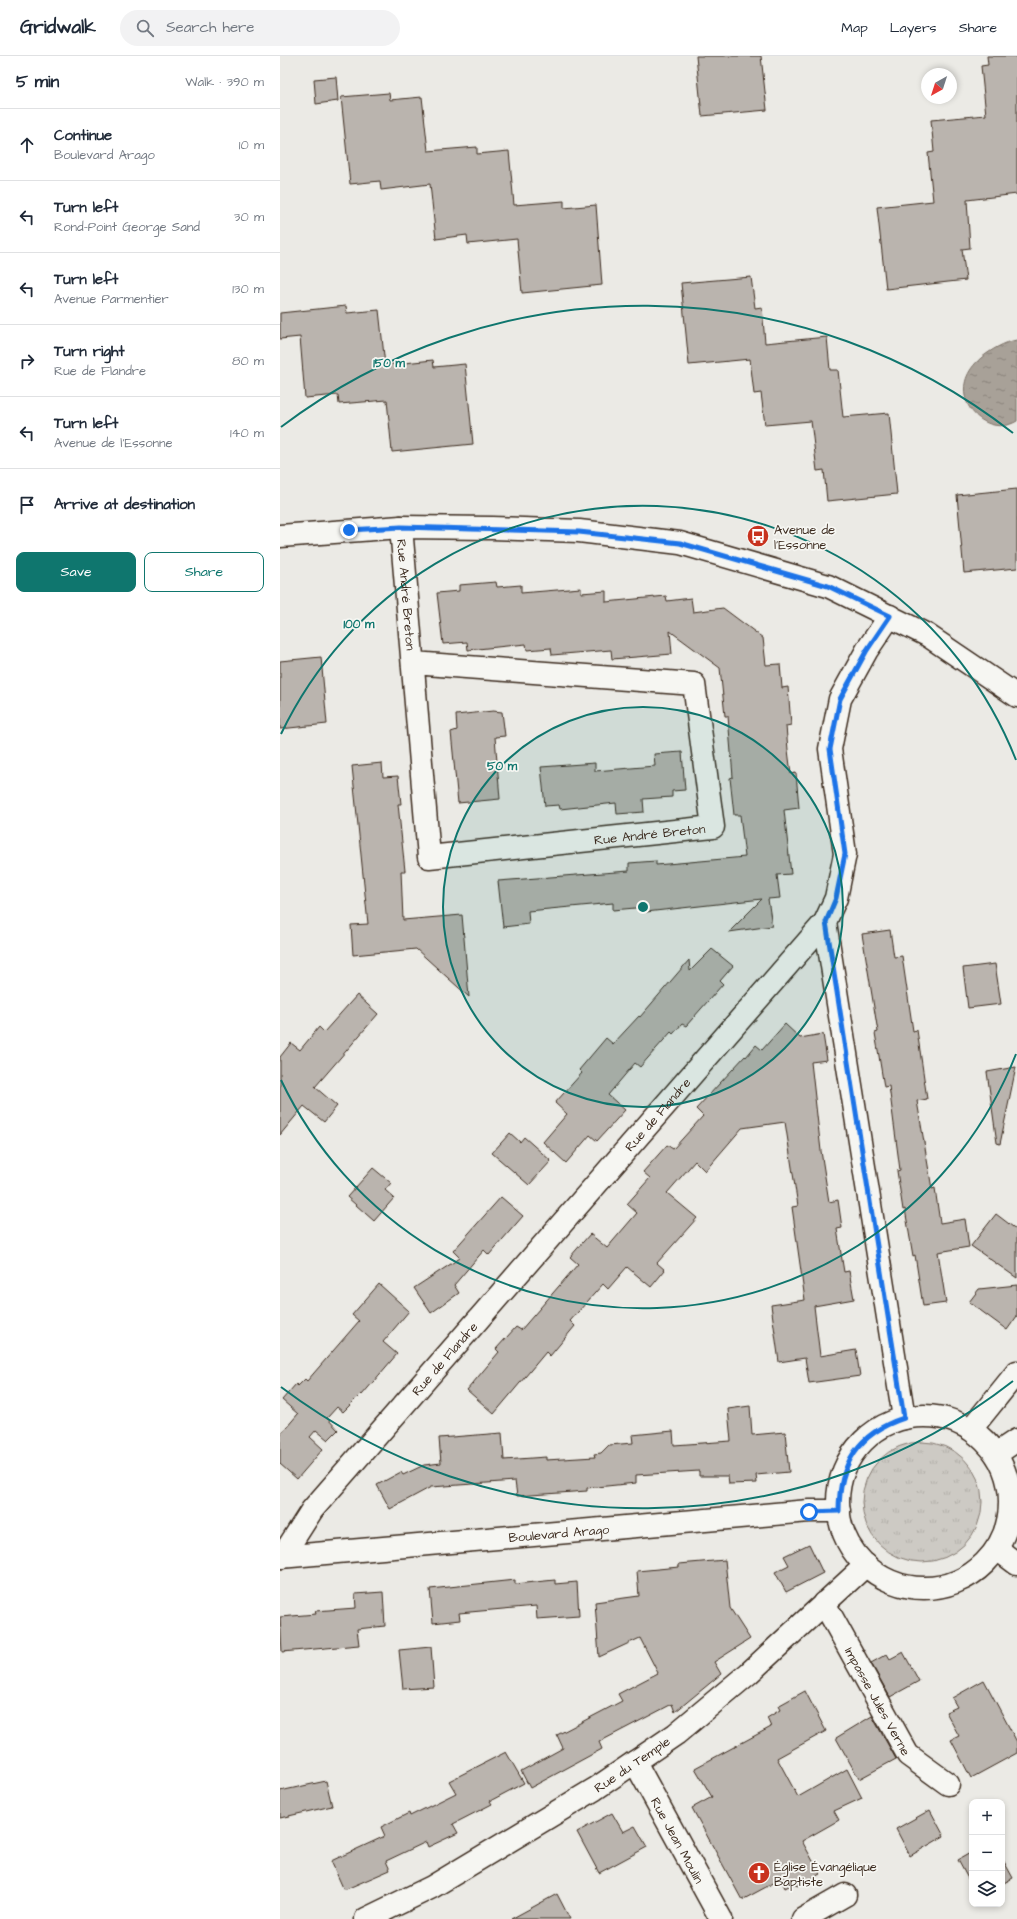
<!DOCTYPE html>
<meta charset="utf-8">
<style>
body{margin:0;font-family:"Architects Daughter",sans-serif;background:#f2f2f3;color:#1f2937}
.controls{position:absolute;right:12px;bottom:12px;display:grid;overflow:hidden;border-radius:8px;box-shadow:0 2px 6px #0003}
.controls button{width:36px;height:36px;display:grid;place-items:center;padding:0;border:0;border-bottom:1px solid #e0e1e3;background:#fff;color:#1f2937;font:20px sans-serif}
.compass{position:absolute;left:641px;top:12px;width:36px;height:36px;border-radius:50%;background:#fff;box-shadow:0 2px 6px #0003;rotate:219deg}
.stop{position:absolute;width:12px;height:12px;margin:-9px;border:3px solid #1a73e8;border-radius:50%;background:#fff}
.stop.end{background:#1a73e8;border-color:#fff;box-shadow:0 1px 4px #0008}
.list{margin:0;padding:0;list-style:none}
h2{display:flex;justify-content:space-between;align-items:center;height:52px;margin:0;padding:0 16px;font-size:17px}
h2 small{font-size:13px;font-weight:400;color:#747a83}
.list li{display:grid;grid-template-columns:26px 1fr auto;gap:12px;align-items:center;box-sizing:border-box;height:72px;padding:0 16px;border-top:1px solid #e0e1e3}
.list b{display:block;font-size:15px;white-space:nowrap}
.list p{margin:0;font-size:13px;white-space:nowrap;color:#747a83}
.list em{font-size:13px;font-style:normal;color:#747a83}
.actions{display:flex;gap:8px;padding:12px 16px}
.actions a{flex:1;padding:9px 0;border:1px solid #0f766e;border-radius:8px;text-align:center;font-size:14px;color:#0f766e}
.actions .main{background:#0f766e;color:#fff}
.icon{flex:none;width:22px;height:22px;fill:none;stroke:currentColor;stroke-width:2;stroke-linecap:round;stroke-linejoin:round}
.map{position:relative;flex:none;width:737px;height:1863px;overflow:hidden}
header{display:flex;align-items:center;gap:24px;box-sizing:border-box;height:56px;padding:0 20px;background:#fff;border-bottom:1px solid #e0e1e3}
header strong{font-size:19px}
nav{display:flex;gap:22px;margin-inline-start:auto;font-size:14px}
.search{width:280px;height:36px;background:#f2f2f3;display:flex;align-items:center;gap:10px;box-sizing:border-box;padding:0 14px;border-radius:22px;color:#747a83;font-size:15px}
main{display:flex}
aside{flex:1;background:#fff}
.map>svg:first-child{display:block}
.grass{fill:url(#grass-tufts);stroke:#847a71}
.water{fill:url(#water-ripples);stroke:#7c7167}
.building{fill:#bab4ae;stroke:#3b2a1e}
.lines{fill:none;stroke-linecap:round;stroke-linejoin:round}
.minor-casing{stroke:#3b2a1e;stroke-width:25}
.minor{stroke:#f6f6f2;stroke-width:22}
.route{stroke:#1a73e8;stroke-width:5}
.ring{fill:none;stroke:#0f766e;stroke-width:2}
.labels{text-anchor:middle;stroke-width:3.5;stroke-linejoin:round;paint-order:stroke}
.poi-label{font-size:13px;fill:#3b2a1e;stroke:#f6f6f2;text-anchor:start}
.street-label{font-size:13px;fill:#3b2a1e;stroke:#f6f6f2}
.centre{fill:#0f766e;stroke:#f6f6f2;stroke-width:2}
.ring-label{font-size:12px;text-anchor:middle;font-weight:bold;fill:#0f766e;stroke:#f6f6f2;stroke-width:3.5;stroke-linejoin:round;paint-order:stroke}
</style>
<header>
<strong>Gridwalk</strong>
<div class="search"><svg class="icon" aria-label="search" viewBox="0 0 24 24"><circle cx="10" cy="10" r="6"/><path d="M15 15l6 6"/></svg>Search here</div>
<nav><a>Map</a><a>Layers</a><a>Share</a></nav>
</header>
<main>
<aside>
<h2>5 min<small>Walk · 390 m</small></h2>
<ul class="list">
<li><svg class="icon" aria-label="ahead" viewBox="0 0 24 24"><path d="M12 20V5M6 11l6-6 6 6"/></svg><div><b>Continue</b><p>Boulevard Arago</p></div><em>10 m</em></li>
<li><svg class="icon" aria-label="left" viewBox="0 0 24 24"><path d="M17 20v-9H6M10 6l-5 5 5 5"/></svg><div><b>Turn left</b><p>Rond-Point George Sand</p></div><em>30 m</em></li>
<li><svg class="icon" aria-label="left" viewBox="0 0 24 24"><path d="M17 20v-9H6M10 6l-5 5 5 5"/></svg><div><b>Turn left</b><p>Avenue Parmentier</p></div><em>130 m</em></li>
<li><svg class="icon" aria-label="right" viewBox="0 0 24 24"><path d="M7 20v-9h11M14 6l5 5-5 5"/></svg><div><b>Turn right</b><p>Rue de Flandre</p></div><em>80 m</em></li>
<li><svg class="icon" aria-label="left" viewBox="0 0 24 24"><path d="M17 20v-9H6M10 6l-5 5 5 5"/></svg><div><b>Turn left</b><p>Avenue de l'Essonne</p></div><em>140 m</em></li>
<li><svg class="icon" aria-label="arrive" viewBox="0 0 24 24"><path d="M6 21V4h12l-3 4 3 4H6"/></svg><div><b>Arrive at destination</b></div></li>
</ul>
<div class="actions"><a class="main">Save</a><a>Share</a></div>
</aside>
<div class="map">
<svg width="737" height="1863" viewBox="0 0 737 1863">
<defs>
<pattern id="grass-tufts" width="24" height="20" patternUnits="userSpaceOnUse"><rect width="24" height="20" fill="#cdcac4"/><path d="M3 7l-1-3M5 7V3M7 7l1-3M15 17l-1-3M17 17v-4M19 17l1-3" fill="none" stroke="#b1aea8"/></pattern>
<pattern id="water-ripples" width="26" height="14" patternUnits="userSpaceOnUse"><rect width="26" height="14" fill="#a8a198"/><path d="M2 4q2-2 4 0t4 0M15 11q2-2 4 0t4 0" fill="none" stroke="#8a837b"/></pattern>
</defs>
<rect width="100%" height="100%" fill="#ebeae5"/>
<filter id="ink" filterUnits="userSpaceOnUse"><feTurbulence type="fractalNoise" baseFrequency=".025" numOctaves="2"/><feDisplacementMap in="SourceGraphic" scale="8" xChannelSelector="R" yChannelSelector="G"/><feConvolveMatrix kernelMatrix="1 2 1 2 8 2 1 2 1" color-interpolation-filters="sRGB"/></filter>
<g filter="url(#ink)">
<!-- grass -->
<path class="grass" d="M582 1446a60 60 0 1 1 120 0a60 60 0 1 1-120 0Z"/>
<!-- water -->
<path class="water" d="M737,284V365C704,385 660,337 701,302C711,294 724,286 737,284Z"/>
<!-- building -->
<path class="building" d="M416,0H481L487,54L422,60Z
M707,0H737V138L687,144L690,192L682,193L686,224L606,233L597,151L653,145L648,97L654,96L651,64L706,59L701,10L708,9Z
M56,21L58,45L36,48L34,23Z
M109,37L110,44L142,41L148,95L197,91V98L229,95L234,149L284,145V152L316,149L322,229L242,237L237,183L188,188L187,179L156,183L150,128L101,134L100,125L70,128L61,41Z
M471,221L475,252L482,251L485,287L547,281L550,314H558L563,361L609,357L617,438L547,445L544,414L537,415L531,365L485,369L481,337L474,338L470,303L409,309L401,227Z
M66,250L67,257L99,254L105,309L153,304L154,311L185,308L193,388L112,396L107,344L59,348L58,339L25,342L20,281L0,283V257Z
M737,433V512L684,517L677,439Z
M216,526L217,531L241,529V537L301,532V537L326,535V546L386,540L387,545L411,542L413,556L443,552L483,582L486,609L500,608L502,632L508,631L511,669L506,670L508,694L511,718L516,717L519,752L504,754L511,818L497,819L500,842L488,843L492,870L449,876L482,843L366,856V851L333,854V847L248,855L249,868L223,871L218,825L349,815V807L362,806L376,805V809L465,801L460,759H454L450,722L453,721L448,660H445L440,612L390,575L392,598L332,603L331,594L272,599L271,592L247,594L246,588L188,594L187,586L163,588L157,537L179,535V529Z
M41,601L47,668L0,673V605Z
M213,655L222,656L225,680L215,681L220,743L178,747L171,676L177,674L176,659Z
M402,696L405,734L392,735V741L363,743L364,756L337,758L336,747L280,753L279,749L265,750L261,711L315,707V715L375,710L374,698Z
M102,707L103,721L118,720L121,748H118L125,815H121L123,864L182,859L189,941L136,893L73,899L71,869L88,868L72,710Z
M610,874L614,901L622,900L633,975L637,974L647,1043L637,1045L652,1133L655,1132L660,1167L685,1163L689,1191L658,1196L666,1247L643,1250L635,1199L633,1200L625,1153L623,1154L617,1115L620,1114L609,1030L604,1031L599,1000L595,977L598,976L582,878Z
M432,893L453,910L440,925L443,928L406,970L402,968L393,978L391,976L360,1011L355,1007L328,1039L345,1054L317,1085L310,1079L286,1107L263,1086L287,1058L275,1047L302,1017L299,1014L326,982L333,988L359,960L360,961L409,904L410,915Z
M715,908L721,948L688,952L683,912Z
M77,939L98,958L35,1031L57,1050L44,1066L24,1050L0,1079V1001L11,987L20,994L39,971L44,976Z
M505,968L520,982L543,978L547,1004L531,1006L541,1095L549,1146L558,1144L562,1172L557,1173L564,1216L569,1215L574,1243L534,1250L540,1300L576,1294L580,1320L529,1327L525,1302L499,1306L491,1249L525,1244L512,1151L518,1150L505,1066L462,1072L425,1115L415,1105L387,1137L417,1162L377,1207L385,1214L371,1231L347,1211L328,1233L323,1228L290,1265L295,1270L270,1300L266,1296L214,1358L187,1334L219,1296L216,1293L236,1271L241,1274L298,1208L290,1201L310,1178L327,1192L357,1157L347,1148L370,1122L363,1116L387,1089L393,1093L423,1060L416,1053L465,1000L466,1001L476,989L482,994Z
M736,1011L720,1088L717,1087L707,1016Z
M230,1077L240,1086L244,1081L271,1105L249,1129L212,1097Z
M93,1112L111,1127L105,1134L114,1142L94,1165L67,1141Z
M221,1141L243,1160L209,1199L204,1194L174,1229L179,1237L151,1257L134,1232L180,1202L173,1195Z
M716,1158L737,1174V1222L691,1190Z
M99,1228L129,1255L103,1286L117,1298L82,1339L81,1338L63,1356L57,1351L47,1362L58,1374L48,1384L36,1374L30,1381L43,1393L17,1423L0,1408V1379L18,1358L2,1344L16,1328L18,1330L25,1323L27,1325L79,1265L72,1259Z
M737,1229V1260L727,1274L689,1246L699,1233Z
M470,1350L472,1379L505,1376L509,1416L476,1419L477,1427L449,1428L448,1420H419V1415L356,1419V1427L307,1432V1435L237,1440L235,1425L151,1431L110,1453L97,1429L121,1416L123,1419L144,1409L161,1407L159,1382L222,1377L224,1404L266,1401V1404L315,1401L314,1398L321,1397L329,1389L353,1387L352,1379L393,1375L394,1389L451,1385L448,1353Z
M529,1488L543,1517L506,1536L495,1516L509,1509L504,1500Z
M445,1504L450,1552L470,1583L434,1606L441,1618L395,1656L392,1648L319,1686L322,1693L250,1732L241,1715L283,1692L277,1679L342,1645L338,1638L378,1617L360,1582L319,1601L315,1546L359,1540L357,1515L399,1511V1508Z
M235,1524V1528L275,1524V1528L297,1526L299,1560L257,1563L256,1550L179,1557L180,1564L153,1567L150,1533Z
M103,1536L105,1570L77,1573L79,1589L2,1596L0,1561L36,1558L35,1555L76,1552L75,1538Z
M151,1591L154,1631L123,1633L119,1594Z
M623,1596L639,1625L610,1641L591,1607L607,1598L610,1603Z
M704,1624L737,1686V1697L691,1722L671,1684L679,1680L666,1656L677,1651L672,1642Z
M525,1635L546,1675L497,1702L518,1741L567,1713L582,1742L554,1755L559,1764L522,1785L540,1818L517,1830L515,1827L505,1832L501,1823L462,1844L412,1752L432,1741L415,1712L491,1671L487,1662L500,1654L498,1650Z
M592,1660L616,1703L579,1723L556,1682Z
M226,1696L244,1727L210,1745L212,1748L173,1768L178,1777L148,1791L146,1786L106,1805L110,1814L64,1834L51,1805L105,1780L101,1771L129,1757L130,1760L176,1737L169,1725Z
M46,1725L52,1750L0,1762V1735Z
M650,1754L664,1780L630,1800L616,1773Z
M332,1757L343,1776L355,1770L367,1791L319,1817L297,1776Z
M692,1796V1830L678,1804Z
M722,1802L733,1822L722,1828Z
M277,1838L290,1863H231Z"/>
<g class="lines">
<!-- minor casing -->
<g class="minor-casing">
<g id="minor">
<path id="s1" d="M121,471L149,801L433,771L414,628L133,607"/>
<path d="M0,480L121,471L212,472L299,475L400,487L548,530L647,579L737,640"/>
<path d="M545,866L624,1362"/>
<circle cx="644" cy="1446" r="86"/>
<path d="M691,1373L737,1316"/>
<path d="M716,1398L737,1384"/>
<path d="M717,1493L737,1508"/>
<path id="s2" d="M0,1501L529,1455H559"/>
<path id="s3" d="M2,1501L32,1454L545,866L556,842L565,798L550,693L560,643L587,594L610,560"/>
<path id="s4" d="M544,1547L628,1699L668,1728"/>
<path id="s5" d="M355,1706L441,1863"/>
<path id="s6" d="M86,1863L152,1831L315,1733L396,1678L469,1617L586,1509"/>
<path d="M523,1863L565,1839"/>
</g>
</g>
<!-- minor -->
<use href="#minor" class="minor"/>
</g>
</g>
<g class="lines" filter="url(#ink)">
<!-- route -->
<path class="route" d="M69,474L121,471L299,476L400,487L548,530L610,560L587,594L560,643L550,693L565,798L556,842L546,866L624,1362C578,1377 559,1408 559,1455L529,1456"/>
</g>
<!-- distance rings -->
<circle cx="363" cy="851" r="200" fill="#0f766e" fill-opacity=".12"/>
<g class="ring">
<circle cx="363" cy="851" r="200"/>
<path d="M736 998A401 401 0 0 1 1 1024M1 678A401 401 0 0 1 736 704"/>
<path d="M733 1325A601 601 0 0 1 1 1331M1 371A601 601 0 0 1 733 377"/>
</g>
<!-- icons -->
<defs>
<g id="bus-disc" transform="scale(1.15)"><circle r="9.5" fill="#c8321e" stroke="#f6f6f2"/><path d="M-5-6H5V4H4V6H2V4H-2V6H-4V4H-5ZM-3.5-4V0h7V-4ZM-3.5 1.2v1.5H-2V1.2ZM2 1.2v1.5H3.5V1.2Z" fill="#fff"/></g>
<g id="church-disc" transform="scale(1.15)"><circle r="9.5" fill="#c8321e" stroke="#f6f6f2"/><path d="M-1.2-6h2.4v3.5h3.3v2.4h-3.3V6h-2.4V-.1h-3.3v-2.4h3.3Z" fill="#fff"/></g>
</defs>
<g fill-rule="evenodd">
<use href="#bus-disc" x="478" y="480"/>
<use href="#church-disc" x="479" y="1817"/>
</g>
<g class="labels">
<!-- poi labels -->
<g class="poi-label">
<text x="494" y="478">Avenue de<tspan x="494" dy="15">l'Essonne</tspan></text>
<text x="494" y="1815">Église Évangélique<tspan x="494" dy="15">Baptiste</tspan></text>
</g>
<!-- street labels -->
<g class="street-label">
<text dy="5" stroke="none"><textPath href="#s1" startOffset="68">Rue André Breton</textPath></text>
<text dy="5" stroke="none"><textPath href="#s1" startOffset="553">Rue André Breton</textPath></text>
<text dy="5" stroke="none"><textPath href="#s3" startOffset="581">Rue de Flandre</textPath></text>
<text dy="5" stroke="none"><textPath href="#s3" startOffset="257">Rue de Flandre</textPath></text>
<text dy="5" stroke="none"><textPath href="#s2" startOffset="280">Boulevard Arago</textPath></text>
<text dy="5" stroke="none"><textPath href="#s4" startOffset="112">Impasse Jules Verne</textPath></text>
<text dy="5" stroke="none"><textPath href="#s6" startOffset="308">Rue du Temple</textPath></text>
<text dy="5" stroke="none"><textPath href="#s5" startOffset="89">Rue Jean Moulin</textPath></text>
</g>
</g>
<circle cx="363" cy="851" r="6" class="centre"/>
<g class="ring-label">
<text x="109" y="311">150 m</text>
<text x="79" y="572">100 m</text>
<text x="222" y="714">50 m</text>
</g>
</svg>
<div class="controls">
<button>+</button>
<button>−</button>
<button><svg class="icon" aria-label="layers" viewBox="0 0 24 24"><path d="M12 4l9 5-9 5-9-5zM3 14l9 5 9-5"/></svg></button>
</div>
<svg class="compass" viewBox="-18 -18 36 36"><path d="M0-13l5 13h-10z" fill="#e53935"/><path d="M0 13l5-13h-10z" fill="#747a83"/></svg>
<div class="stop" style="left:529px;top:1456px"></div>
<div class="stop end" style="left:69px;top:474px"></div>
</div>
</main>
